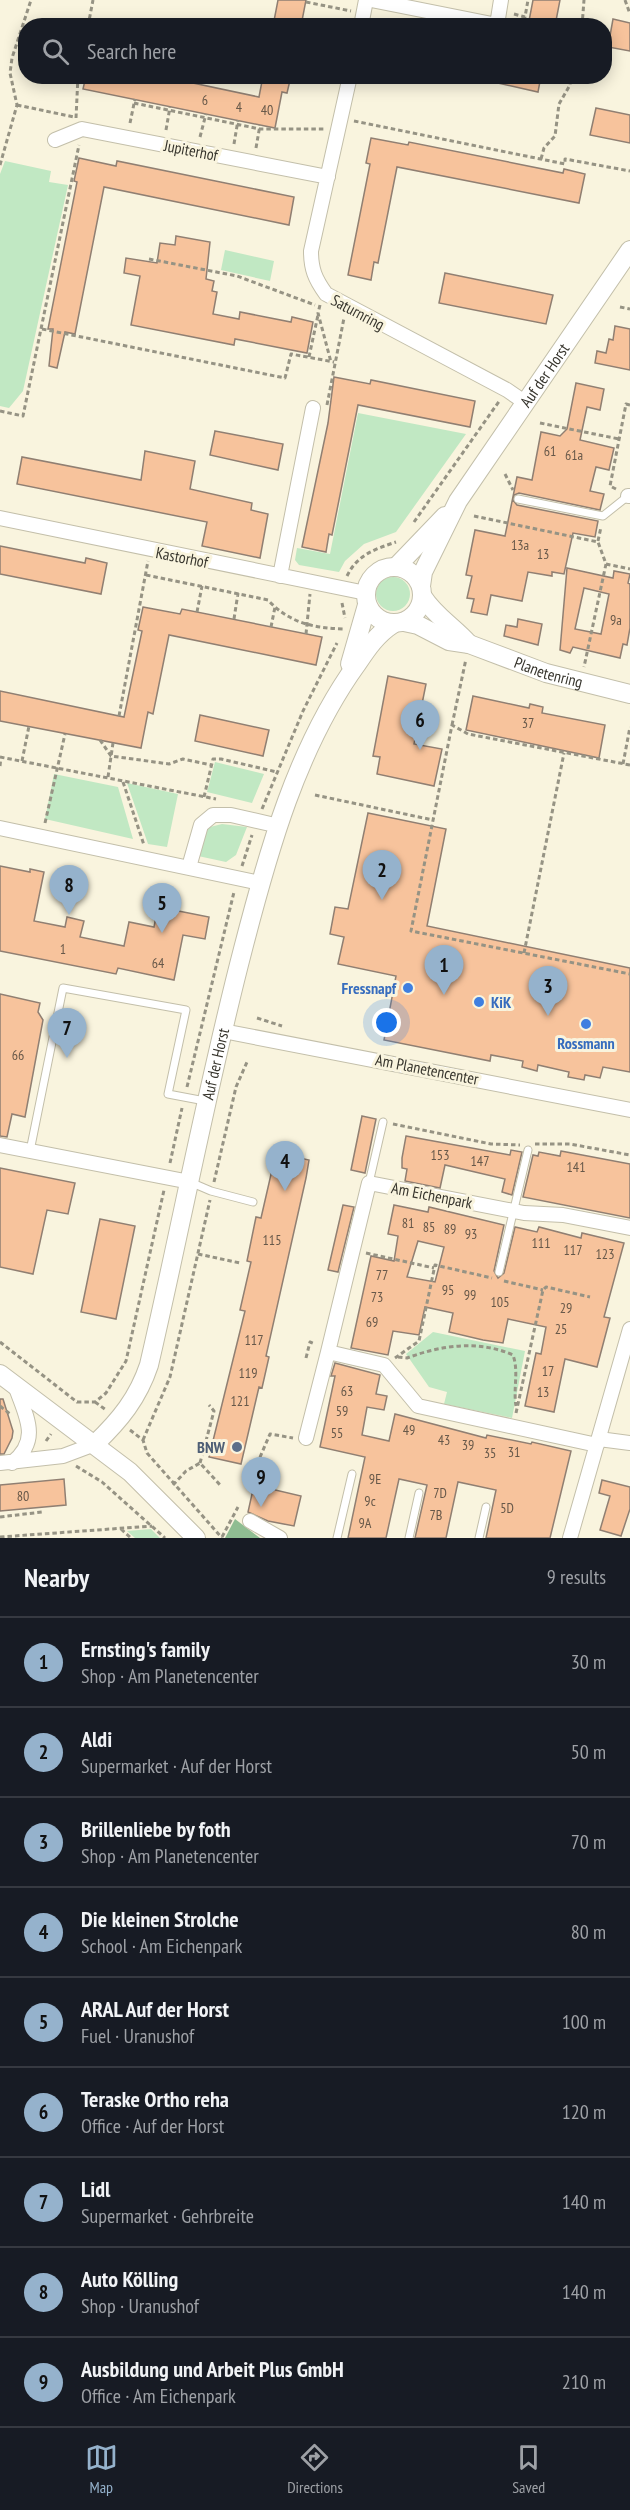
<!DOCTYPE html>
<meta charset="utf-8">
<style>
body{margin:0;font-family:"PT Sans Narrow",sans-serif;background:#20242c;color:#f1f3f6}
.you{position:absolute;left:387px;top:1023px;width:21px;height:21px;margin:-15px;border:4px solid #fff;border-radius:50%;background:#1a73e8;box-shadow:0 0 0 9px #1a73e833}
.badge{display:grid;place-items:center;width:39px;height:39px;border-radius:50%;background:#95b2cc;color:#111;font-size:20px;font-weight:700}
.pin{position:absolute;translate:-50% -50px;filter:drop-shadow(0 2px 3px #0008)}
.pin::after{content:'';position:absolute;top:32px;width:21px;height:18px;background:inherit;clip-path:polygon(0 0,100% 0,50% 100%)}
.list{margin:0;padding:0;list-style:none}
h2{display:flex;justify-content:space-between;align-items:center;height:78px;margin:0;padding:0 24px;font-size:26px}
h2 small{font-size:20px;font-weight:400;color:#9ea1a6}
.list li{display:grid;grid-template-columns:39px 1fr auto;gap:18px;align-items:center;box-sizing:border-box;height:90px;padding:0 24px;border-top:2px solid #363941}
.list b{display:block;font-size:22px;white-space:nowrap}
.list p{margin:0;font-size:20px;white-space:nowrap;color:#9ea1a6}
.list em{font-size:20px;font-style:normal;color:#9ea1a6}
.icon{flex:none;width:33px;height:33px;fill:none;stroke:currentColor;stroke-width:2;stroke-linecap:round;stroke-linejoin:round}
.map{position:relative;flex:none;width:630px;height:1538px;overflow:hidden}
.search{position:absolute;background:#171b24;box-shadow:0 3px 15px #0003;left:18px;right:18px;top:18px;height:66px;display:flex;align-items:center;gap:15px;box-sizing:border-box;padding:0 21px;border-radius:24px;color:#9ea1a6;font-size:22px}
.sheet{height:888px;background:#171b24}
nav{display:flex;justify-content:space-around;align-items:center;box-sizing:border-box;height:84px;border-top:2px solid #363941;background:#171b24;font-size:16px;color:#9ea1a6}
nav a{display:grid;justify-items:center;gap:3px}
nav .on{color:#95b2cc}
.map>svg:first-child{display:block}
.green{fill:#c1e8c3}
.forest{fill:#8fbd92}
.building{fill:#f7c39c;stroke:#907f72;stroke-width:1.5;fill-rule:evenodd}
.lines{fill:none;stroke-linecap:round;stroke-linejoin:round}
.lane-casing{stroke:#c3bfaa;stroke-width:9}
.street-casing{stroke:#c3bfaa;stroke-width:16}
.secondary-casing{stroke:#c3bfaa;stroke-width:20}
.path{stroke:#969384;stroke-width:3;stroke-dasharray:4.5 3;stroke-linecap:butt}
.lane{stroke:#fff;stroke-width:7}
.street{stroke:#fff;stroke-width:14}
.secondary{stroke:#fff;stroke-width:18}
.shop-dot{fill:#3f7fe0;stroke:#f9f4de;stroke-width:2}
.service-dot{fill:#5c6f8a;stroke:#f9f4de;stroke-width:2}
.labels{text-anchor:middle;stroke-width:6;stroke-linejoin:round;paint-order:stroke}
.number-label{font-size:14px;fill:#675849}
.street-label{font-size:16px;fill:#37352d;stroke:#f9f4de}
.shop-label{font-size:16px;font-weight:bold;fill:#366cbe;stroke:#f9f4de;text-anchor:end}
.service-label{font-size:16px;font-weight:bold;fill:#4e5e75;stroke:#f9f4de;text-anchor:end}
</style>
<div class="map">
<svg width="630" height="1538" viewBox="0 0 630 1538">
<rect width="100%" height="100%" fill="#f9f4de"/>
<!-- green -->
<path class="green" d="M5,161L51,171L49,182L68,185L23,391L9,408L0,406V174Z
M225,250L274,261L270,281L221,270Z
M358,413L466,434L396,532L364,544L345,561L339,572L299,565L295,560L297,548L330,554Z
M376 594a17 17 0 1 1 34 0a17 17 0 1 1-34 0Z
M215,762L264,774L252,803L207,792Z
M54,774L118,787L133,839L45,819Z
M127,783L178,794L167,847L148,844Z
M222,824L247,827L236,855L226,862L198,856L206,828Z
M433,1332L525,1351L512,1418L444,1404L447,1392L429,1387L406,1354Z
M151,1529L160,1538H135L127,1531Z"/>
<!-- forest -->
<path class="forest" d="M235,1519L260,1538H225Z"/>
<!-- building -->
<path class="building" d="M278,0H306L301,26H273Z
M533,0H560L555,26H528Z
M613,19L630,23V51L608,47Z
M86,76H160L259,97L263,76H291L287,93L282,92L275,128L83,89Z
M494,76H541L538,92L493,82Z
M596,108L630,115V143L590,135Z
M371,138L408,145L409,142L563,173L564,169L585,174L579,203L397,167L378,263L374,262L371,280L348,275L370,164L366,163Z
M79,158L116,166L117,161L294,197L289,225L104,187L75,334L65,332L57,368L49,366L53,329H48L77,182L74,181Z
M176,236L210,242L206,279L214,281L212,291L217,292L213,314L239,319L240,312L291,322L292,317L313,322L307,353L235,339L234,345L131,325L140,276L124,273L126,258L157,263L160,243L175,245Z
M445,273L553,295L546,324L439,303Z
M615,326L630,329V370L595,363L597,351L606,353L609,339L613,340Z
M334,377L370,384L371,380L475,401L470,427L358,405L332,535L329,534L326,552L302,547L328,423Z
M576,383L604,389L600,410L587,407L580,440L614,448L609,470L596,467L590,491L604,494L600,510L519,493L514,495L513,500L517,505L598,521L595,537L573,533L564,574L552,572V576L528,572L522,601L491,595L487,615L471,612L474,599L467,598L472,576L466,575L475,530L505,536L517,477L532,480L541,432L560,436L567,429Z
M215,431L283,444L278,470L210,455Z
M145,451L195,461L190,489L252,503L251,510L268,514L260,558L202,546L207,522L17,484L22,457L141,480Z
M0,546L85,563L86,558L107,563L101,594L0,574Z
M567,568L613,578L614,571L630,574L628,583L630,584V628L627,645L623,644L620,658L573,647L570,653L560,650ZM584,588L609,594L601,634L575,629Z
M143,607L180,614L182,609L322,637L316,665L169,635L153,714L148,712L141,748L0,721V691L124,717L142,631L138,630Z
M518,619L542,624L538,645L504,636L506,625L517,627Z
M388,676L426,684L414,744L442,749L434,786L377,774L380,757L373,756Z
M473,696L529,708L530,704L543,707L542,713L605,725L599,758L466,730Z
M200,715L269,730L263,756L195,741Z
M368,813L446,829L427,926L630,968V1072L603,1067L600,1078L585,1075L584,1080L568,1077L569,1072L538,1065L537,1071L522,1067L523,1061L491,1055L490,1061L384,1040L396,976L338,964L344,937L330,934L335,907L348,909Z
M0,866L30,872V869L44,872L34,921L65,927L67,917L84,921L80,937L124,946L129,922L154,927L158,907L209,917L205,939L183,935L174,980L118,968L116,974L0,951Z
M0,994L40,1003L38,1012L43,1020L25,1117L12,1114L7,1137L0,1136Z
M362,1116L376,1119L365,1173L351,1170Z
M406,1136L510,1155L511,1150L522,1152L512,1195L502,1192L505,1179L445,1165L440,1188L405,1181L407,1169L402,1168V1158Z
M561,1151L630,1164V1218L523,1197L533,1155L538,1156L539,1152L560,1156Z
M295,1157L309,1160L306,1178L266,1356L269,1357L262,1388L259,1387L241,1464L209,1457L245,1311L240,1310L251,1262L247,1261L256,1217L261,1218L272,1170L279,1172L281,1164L293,1167Z
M0,1168L75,1183L68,1214L47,1210L33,1274L0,1267Z
M343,1205L354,1207L338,1272L328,1270Z
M394,1205L428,1212L429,1207L504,1225L494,1271L498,1278L504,1273L515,1227L537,1232L539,1227L581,1238L582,1233L624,1243L604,1317L610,1318L597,1367L565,1359L554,1412L525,1406L536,1353L541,1354L546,1327L508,1319L503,1343L483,1340L449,1332L453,1313L425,1307L419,1335L393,1331L388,1355L351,1348L371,1256L394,1261L398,1236L388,1234ZM418,1241L444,1247L435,1282L407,1277Z
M100,1219L135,1226L116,1319L81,1312Z
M335,1363L380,1375L376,1394L387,1396L384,1410L367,1407L362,1435L389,1441L395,1414L486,1438L487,1435L531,1444L532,1442L571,1451L550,1538H486L496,1490L458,1482L446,1538H415L427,1485L399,1479L386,1538H348L365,1457L320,1447L335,1376H331Z
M0,1399H3L13,1431L12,1438L4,1454H0Z
M64,1479L66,1505L0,1511V1485Z
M602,1480L630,1487V1509L621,1536L600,1530L610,1496L599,1493Z
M254,1485L301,1496L294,1526L268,1521L248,1512Z"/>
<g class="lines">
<!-- lane casing -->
<g class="lane-casing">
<path id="lane" d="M518,499L603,516L628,496
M30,1151L63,988L186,1010L168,1094L205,1101
M190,1182L211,1191L253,1202
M369,1183L383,1122
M499,1272L528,1150
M337,1538L352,1474
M409,1538L419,1493
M479,1538L486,1507"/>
</g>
<!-- street casing -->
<g class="street-casing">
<path id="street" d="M371,0L497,25L501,0
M361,26L366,0
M350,76L311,251C311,269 315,279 326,294L507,390L526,403
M55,140L82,129L328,177
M628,496H630
M0,518L366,593
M280,576L313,408
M0,828L260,883
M189,867L201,825L213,815H231L279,826
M223,1031L630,1110
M0,1145L190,1182
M306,1438L328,1352
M599,1439L630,1443
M597,1445L418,1406L384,1365L328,1352L369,1183L524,1213L563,1215L630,1228
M0,1463L63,1456L95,1444
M12,1463C42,1439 25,1415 15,1385
M250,1521L280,1538
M570,1538L630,1329"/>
</g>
<!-- secondary casing -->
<g class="secondary-casing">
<g id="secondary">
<circle cx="394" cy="595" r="28"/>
<path d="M396,567L445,516"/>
<path id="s1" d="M421,586L423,572L458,501L630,250"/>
<path d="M423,597C435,616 454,627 469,644"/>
<path id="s2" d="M404,622L418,625L449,641L469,644L546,673L630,694"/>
<path d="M350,664L367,605"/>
<path d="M0,1374L130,1472L196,1538"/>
<path id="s3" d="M95,1444C120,1420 138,1398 149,1365C181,1227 207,1087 243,949C268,852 297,747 357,664C367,649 377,634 393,624"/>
</g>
</g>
<!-- path -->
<path class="path" d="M625,0L630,14
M306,2L351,11
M514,14L525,17L528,0
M88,26L93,0
M582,26L584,0
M315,76L336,82
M134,103L260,129H325
M17,105L74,117
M76,118L78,76
M354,121L565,164V159L630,171
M130,123L135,99
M166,130L170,107
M200,137L206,114
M234,144L238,120
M256,148L260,125
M541,159L544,148L555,136L559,104L570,85L571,76
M0,165L17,105L10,73L12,58L31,0
M149,259L237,276L315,305
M320,305L318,313L331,362
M620,307L630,309
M42,329L285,378L291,354L334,362
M309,357L318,315
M327,405L344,318
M0,411L23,416L79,145
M540,423L619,439
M505,474L513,490
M616,489L610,486L626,404L630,405
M474,516L598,542L606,564L584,667
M414,522L500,400
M598,541L601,527
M606,564L630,569
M146,575L268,600C289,623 314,628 343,629
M347,576C357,555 375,549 396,542
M342,603L345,618
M197,612L202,586
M234,619L238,593
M271,627L275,607
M306,634L310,594
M119,716L148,561
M452,725L466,659
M100,740L111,756L169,764L183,759L211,765
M0,757L216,799
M22,761L29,726
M623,764L630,727
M630,765L468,734L452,725L411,931L630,974
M0,766L1,757
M108,777L113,743
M123,782L144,845
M315,795L433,820
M204,797L213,759H221L277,772
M262,809L303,711L337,643
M45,823L65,734
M242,866L252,835
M524,953L564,753
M257,1018L282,1026
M187,1087L234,892
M393,1124L491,1144L520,1145
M535,1144H570L630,1155
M170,1163L182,1108
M214,1182L236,1087L247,1062
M366,1253L434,1268
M198,1254L240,1263
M504,1281L543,1290
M0,1342L77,1402H95L106,1393L126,1361L164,1190
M398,1357L407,1358C442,1345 479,1340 513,1355C519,1372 513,1388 516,1406
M306,1358L310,1342L315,1344
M395,1358L419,1341L435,1265L492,1278
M95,1402L106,1410
M0,1406L10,1414
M516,1413L543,1290L546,1287L590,1297
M130,1430L143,1440L147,1453L222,1538
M143,1440L170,1377L210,1200
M46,1441L51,1434
M200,1463L214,1411L209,1405
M76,1466L102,1482L165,1538
M254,1471L270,1434L293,1438
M173,1485L186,1471L200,1463L221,1486
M0,1517L42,1512
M121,1529L131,1538
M0,1537L152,1526
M222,1537L238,1507"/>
<!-- lane -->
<use href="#lane" class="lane"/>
<!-- street -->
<use href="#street" class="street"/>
<!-- secondary -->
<use href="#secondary" class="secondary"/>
</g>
<!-- markers -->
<g class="shop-dot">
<circle cx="408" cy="988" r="6"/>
<circle cx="479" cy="1002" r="6"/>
<circle cx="586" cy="1024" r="6"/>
</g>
<circle class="service-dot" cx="237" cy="1447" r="6"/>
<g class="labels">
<!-- number labels -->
<g class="number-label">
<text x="205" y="105">6</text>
<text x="239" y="112">4</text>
<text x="267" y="115">40</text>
<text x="550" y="456">61</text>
<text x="574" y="460">61a</text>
<text x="520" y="550">13a</text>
<text x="543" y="559">13</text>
<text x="616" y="625">9a</text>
<text x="528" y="728">37</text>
<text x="63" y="954">1</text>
<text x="158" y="968">64</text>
<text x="18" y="1060">66</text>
<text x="440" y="1160">153</text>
<text x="480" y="1166">147</text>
<text x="576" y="1172">141</text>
<text x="408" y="1228">81</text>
<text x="429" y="1232">85</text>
<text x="450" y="1234">89</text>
<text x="471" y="1239">93</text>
<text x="272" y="1245">115</text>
<text x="541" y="1248">111</text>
<text x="573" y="1255">117</text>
<text x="605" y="1259">123</text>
<text x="382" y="1280">77</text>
<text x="448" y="1295">95</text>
<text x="470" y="1300">99</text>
<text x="377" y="1302">73</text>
<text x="500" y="1307">105</text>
<text x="566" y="1313">29</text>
<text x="372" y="1327">69</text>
<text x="561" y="1334">25</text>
<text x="254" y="1345">117</text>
<text x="548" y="1376">17</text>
<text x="248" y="1378">119</text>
<text x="347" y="1396">63</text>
<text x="543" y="1397">13</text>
<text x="240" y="1406">121</text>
<text x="342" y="1416">59</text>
<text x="409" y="1435">49</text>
<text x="337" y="1438">55</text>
<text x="444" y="1445">43</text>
<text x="468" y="1450">39</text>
<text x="514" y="1457">31</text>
<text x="490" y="1458">35</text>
<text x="375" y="1484">9E</text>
<text x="440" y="1498">7D</text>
<text x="23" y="1501">80</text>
<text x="370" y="1506">9c</text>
<text x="507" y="1513">5D</text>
<text x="436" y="1520">7B</text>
<text x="365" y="1528">9A</text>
</g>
<!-- street labels -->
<g class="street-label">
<text transform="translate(191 150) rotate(11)" y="6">Jupiterhof</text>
<text transform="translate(358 312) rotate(28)" y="6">Saturnring</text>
<text dy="6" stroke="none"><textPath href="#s1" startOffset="246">Auf der Horst</textPath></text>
<text transform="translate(182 557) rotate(11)" y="6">Kastorhof</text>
<text dy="6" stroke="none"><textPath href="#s2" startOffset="154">Planetenring</textPath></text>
<text dy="6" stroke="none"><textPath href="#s3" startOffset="405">Auf der Horst</textPath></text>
<text transform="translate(427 1069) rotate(11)" y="6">Am Planetencenter</text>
<text transform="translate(432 1195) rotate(11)" y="6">Am Eichenpark</text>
</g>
<!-- shop labels -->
<g class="shop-label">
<text x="396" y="994">Fressnapf</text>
<text x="491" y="1008" text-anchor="start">KiK</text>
<text x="586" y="1049" text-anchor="middle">Rossmann</text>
</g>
<!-- service labels -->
<g class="service-label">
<text x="225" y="1453">BNW</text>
</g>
</g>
</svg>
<div class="you"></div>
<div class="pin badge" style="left:444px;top:995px">1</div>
<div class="pin badge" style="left:382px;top:900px">2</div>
<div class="pin badge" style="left:548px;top:1016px">3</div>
<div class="pin badge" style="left:285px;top:1191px">4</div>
<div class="pin badge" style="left:162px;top:933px">5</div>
<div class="pin badge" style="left:420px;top:750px">6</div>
<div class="pin badge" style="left:67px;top:1058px">7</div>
<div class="pin badge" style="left:69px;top:915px">8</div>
<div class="pin badge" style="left:261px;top:1507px">9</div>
<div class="search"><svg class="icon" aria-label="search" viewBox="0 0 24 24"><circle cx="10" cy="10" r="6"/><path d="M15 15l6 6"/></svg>Search here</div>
</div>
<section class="sheet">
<h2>Nearby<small>9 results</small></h2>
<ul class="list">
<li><span class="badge">1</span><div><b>Ernsting's family</b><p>Shop · Am Planetencenter</p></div><em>30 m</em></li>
<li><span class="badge">2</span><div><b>Aldi</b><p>Supermarket · Auf der Horst</p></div><em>50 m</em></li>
<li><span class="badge">3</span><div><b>Brillenliebe by foth</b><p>Shop · Am Planetencenter</p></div><em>70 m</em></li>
<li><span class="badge">4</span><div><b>Die kleinen Strolche</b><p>School · Am Eichenpark</p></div><em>80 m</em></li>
<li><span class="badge">5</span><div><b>ARAL Auf der Horst</b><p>Fuel · Uranushof</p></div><em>100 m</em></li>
<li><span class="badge">6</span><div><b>Teraske Ortho reha</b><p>Office · Auf der Horst</p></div><em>120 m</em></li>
<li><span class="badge">7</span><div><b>Lidl</b><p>Supermarket · Gehrbreite</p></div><em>140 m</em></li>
<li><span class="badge">8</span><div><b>Auto Kölling</b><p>Shop · Uranushof</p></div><em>140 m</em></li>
<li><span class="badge">9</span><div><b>Ausbildung und Arbeit Plus GmbH</b><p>Office · Am Eichenpark</p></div><em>210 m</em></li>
</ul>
</section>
<nav>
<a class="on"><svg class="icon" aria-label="map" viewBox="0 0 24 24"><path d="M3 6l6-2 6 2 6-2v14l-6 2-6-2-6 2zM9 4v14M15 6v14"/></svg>Map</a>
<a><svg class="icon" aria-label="directions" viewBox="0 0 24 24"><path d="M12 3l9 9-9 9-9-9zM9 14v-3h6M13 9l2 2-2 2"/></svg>Directions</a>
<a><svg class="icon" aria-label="saved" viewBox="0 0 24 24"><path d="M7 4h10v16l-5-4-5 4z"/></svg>Saved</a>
</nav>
